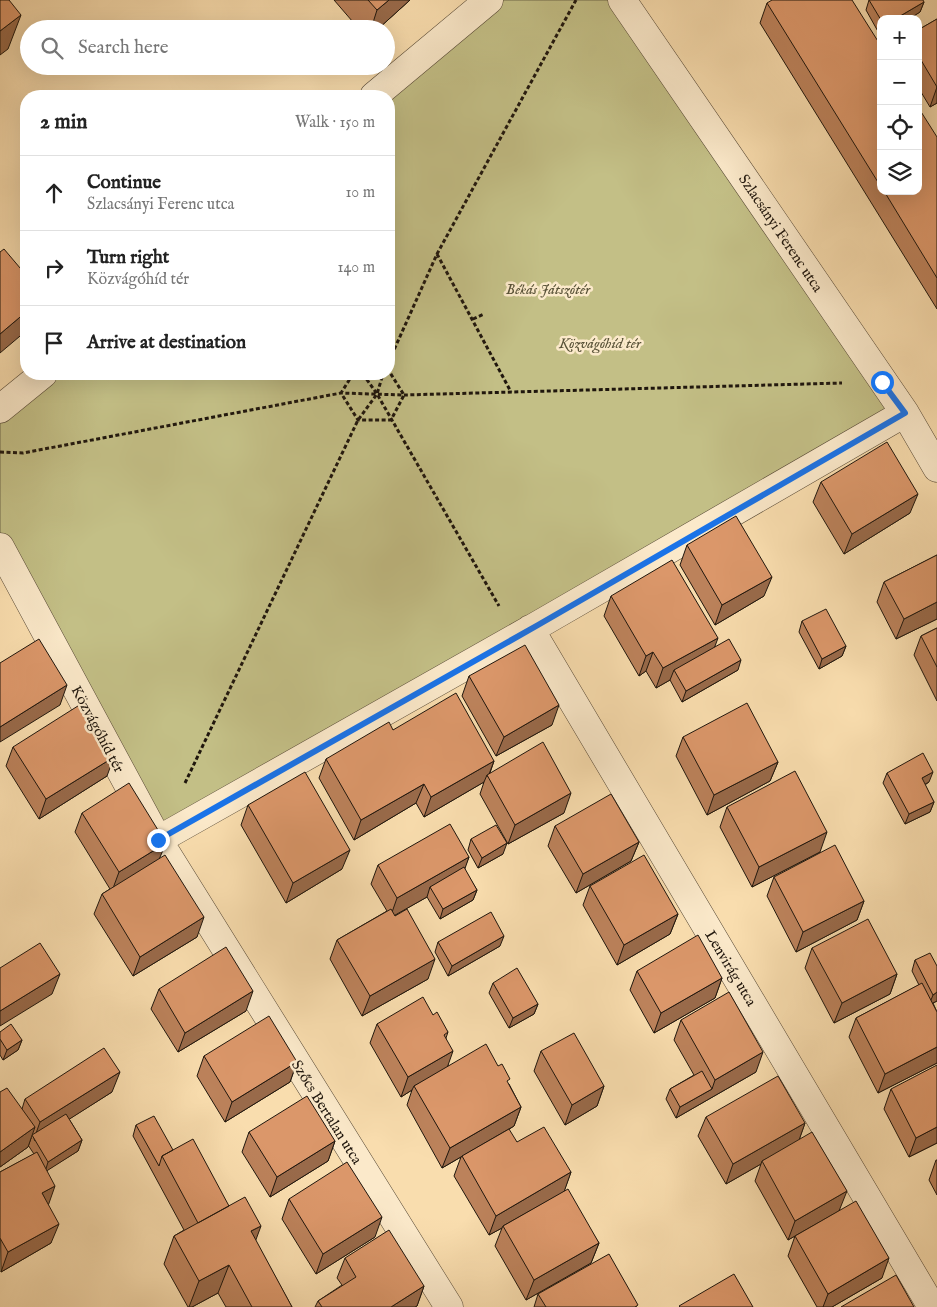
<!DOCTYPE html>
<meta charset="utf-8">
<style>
body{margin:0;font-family:"IM FELL English",serif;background:#f6f6f6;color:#222}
.controls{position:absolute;right:15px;top:15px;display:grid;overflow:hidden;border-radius:10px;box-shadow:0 5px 20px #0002}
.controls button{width:45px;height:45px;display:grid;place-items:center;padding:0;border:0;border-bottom:1px solid #e0e0e0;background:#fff;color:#222;font:25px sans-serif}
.stop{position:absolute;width:15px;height:15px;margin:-11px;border:4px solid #1a73e8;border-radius:50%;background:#fff}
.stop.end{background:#1a73e8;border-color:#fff;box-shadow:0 1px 5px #0008}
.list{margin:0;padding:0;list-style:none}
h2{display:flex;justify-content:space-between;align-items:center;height:65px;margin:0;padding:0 20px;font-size:21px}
h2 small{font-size:16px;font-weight:400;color:#767676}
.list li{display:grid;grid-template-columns:32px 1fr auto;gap:15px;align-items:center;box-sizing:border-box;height:75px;padding:0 20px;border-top:1px solid #e0e0e0}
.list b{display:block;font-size:19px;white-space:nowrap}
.list p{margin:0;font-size:16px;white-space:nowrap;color:#767676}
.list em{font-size:16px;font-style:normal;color:#767676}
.icon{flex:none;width:28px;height:28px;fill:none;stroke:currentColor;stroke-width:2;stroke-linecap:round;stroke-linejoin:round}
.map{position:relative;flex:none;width:937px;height:1307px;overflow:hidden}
.search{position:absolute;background:#fff;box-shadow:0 5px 20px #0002;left:20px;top:20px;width:375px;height:55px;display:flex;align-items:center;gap:12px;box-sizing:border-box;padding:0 18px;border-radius:28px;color:#767676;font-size:19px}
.panel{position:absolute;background:#fff;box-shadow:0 5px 20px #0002;left:20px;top:90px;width:375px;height:290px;border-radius:20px}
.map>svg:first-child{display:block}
.green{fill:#c3bf86;stroke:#716a4a}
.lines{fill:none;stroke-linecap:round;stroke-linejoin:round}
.minor-casing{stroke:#564835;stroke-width:29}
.tertiary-casing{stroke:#564835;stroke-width:29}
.path{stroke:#1f160d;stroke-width:3;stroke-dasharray:4 2.5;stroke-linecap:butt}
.minor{stroke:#fbe9ca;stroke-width:28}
.tertiary{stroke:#fbe9ca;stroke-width:28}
.wall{fill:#bc825b;stroke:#1f160d}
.shaded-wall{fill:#996a4a;stroke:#1f160d}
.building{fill:#db976a;stroke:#1f160d}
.route{stroke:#1a73e8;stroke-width:6}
.labels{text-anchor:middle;stroke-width:5;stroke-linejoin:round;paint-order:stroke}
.street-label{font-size:15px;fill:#1f160d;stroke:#fbe9ca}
.park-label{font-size:15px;font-style:italic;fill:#585137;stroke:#fbe9ca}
</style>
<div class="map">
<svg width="937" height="1307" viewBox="0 0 937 1307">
<rect width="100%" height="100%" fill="#f9ddae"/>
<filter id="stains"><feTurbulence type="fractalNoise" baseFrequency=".004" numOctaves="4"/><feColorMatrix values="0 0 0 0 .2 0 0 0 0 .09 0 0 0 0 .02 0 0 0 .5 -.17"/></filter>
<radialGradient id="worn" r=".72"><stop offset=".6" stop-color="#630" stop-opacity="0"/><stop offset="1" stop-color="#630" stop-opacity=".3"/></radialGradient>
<!-- green -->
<path class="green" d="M489,0H622L905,413L158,840L0,547V410L43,374H389V96Z"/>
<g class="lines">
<!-- minor casing -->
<g class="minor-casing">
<path id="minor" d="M622,0L905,413L937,468
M0,547L158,840L449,1307
M530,629L932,1307
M158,840L538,625L905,413"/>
</g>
<!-- tertiary casing -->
<g class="tertiary-casing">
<path id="tertiary" d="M374,96L489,0
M0,409L43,374"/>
</g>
<!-- path -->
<path class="path" d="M437,254L511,392
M473,319L484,314
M389,361L437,254L576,0
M353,374L341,393L358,420H391L404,395L389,371
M363,374L377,394L499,606
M0,452L23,453L341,393L404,395L842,383
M185,783L358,420L377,394L383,374"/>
<!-- minor -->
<use href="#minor" class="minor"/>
<!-- tertiary -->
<use href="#tertiary" class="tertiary"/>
</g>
<!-- wall -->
<path class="wall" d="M334,0H410L378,29H359Z
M869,0L924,2L920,12L909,19H881V35H880L866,10Z
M767,3L881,46V191H918L937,137V309L760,23Z
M937,19V103L930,107L918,87V30Z
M821,482L910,513L844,554L813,502Z
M687,545L764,596L715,625L680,565Z
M937,555V619L896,639L877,602L884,582Z
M611,596L715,647L738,670L682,702L670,680L656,688L646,671L639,676L604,616Z
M802,621L846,646L842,656L819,669L799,632Z
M937,628V701L914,655L921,636Z
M469,676L552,725L496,756L462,696Z
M393,730L494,761L490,773L564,813L508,844L480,794L484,782L424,817L416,803L354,840L319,778L326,759Z
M683,737L778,762L770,781L707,815L676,756Z
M13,747L107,776L39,819L6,766Z
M887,773L929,782L925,785L934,802L930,812L905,824L883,783Z
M248,805L342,869L286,903L241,825Z
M727,807L820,852L752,887L720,827Z
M82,813L160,858L197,937L133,976L94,914L102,894L110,889L75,832Z
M555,826L639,842L631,861L576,893L548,846Z
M471,839L503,854L478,868L468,850Z
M469,857L464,869L477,890L473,900L440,919L427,897L395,915L428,979L362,1016L330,959L337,940L387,911L371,884L378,865Z
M774,877L864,901L857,920L796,952L767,896Z
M590,886L678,914L670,934L617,965L583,905Z
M438,942L500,946L448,976L435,952Z
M812,948L897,974L890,994L834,1023L805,968Z
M915,960L937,966V1001L933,1003L937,1012V1063L878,1093L849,1037L856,1018L919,985L912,971Z
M637,971L722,978L715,998L654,1033L630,990Z
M493,983L538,1004L534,1014L509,1028L489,993Z
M159,989L246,1011L178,1052L151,1009Z
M433,1015L448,1032L446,1038L448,1066L509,1084L521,1107L514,1126L505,1132L517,1142L571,1172L564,1191L599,1243L591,1263L526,1300L495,1246L502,1228L489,1235L454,1176L461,1157L442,1168L407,1105L412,1090L401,1097L370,1043L377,1024Z
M681,1020L756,1072L676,1118L666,1099L670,1089L694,1075L674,1040Z
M0,1032L22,1040L18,1050L3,1060L0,1055Z
M541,1051L604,1086L597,1106L565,1125L534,1071Z
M204,1056L297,1062L290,1082L225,1122L197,1076Z
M891,1089L937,1143L909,1157L884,1109Z
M0,1092L22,1109L25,1099L112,1092L69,1119L82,1140L78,1151L47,1170L48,1205L51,1243L1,1272L0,1172L34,1154L28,1145L31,1138L28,1147L0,1167Z
M706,1117L805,1123L799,1140L840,1210L882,1278L832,1307H817L788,1256L795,1236L788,1240L755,1181L761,1164L726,1184L698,1136Z
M136,1125L229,1206L255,1240L292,1307H226L218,1293L192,1307H188L164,1264L174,1236L184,1230L133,1136Z
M249,1132L335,1141L328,1161L270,1197L242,1152Z
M936,1160H937V1195L929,1180Z
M289,1199L375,1237L316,1274L282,1219Z
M345,1258L424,1286L417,1306L415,1307H315L318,1301L342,1285L337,1278Z
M538,1294L637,1307H534Z"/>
<!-- shaded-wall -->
<path class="shaded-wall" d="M389,0H410L378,29H371L377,10Z
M924,2L920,12L909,19H895Z
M21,15L8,49L0,55V31Z
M937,87V103L930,107Z
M26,312V331L0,353V334Z
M918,494L910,513L844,554L852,534Z
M772,577L764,596L715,625L722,605Z
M937,602V619L896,639L904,619Z
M718,638L711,657L674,670L670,680L656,688L663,668Z
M846,646L842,656L819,669L822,659Z
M653,652L646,671L639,676L646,656Z
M741,660L738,670L682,702L686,691Z
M67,685L60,705L0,742V727Z
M559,705L552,725L496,756L504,737Z
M114,757L107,776L39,819L46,799Z
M494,761L488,777L487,775L484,782L424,817L431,797Z
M778,762L770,781L707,815L714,795Z
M933,772L929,782L918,788L922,778Z
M424,784L416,803L354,840L361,820Z
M571,793L564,813L508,844L515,825Z
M934,802L930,812L905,824L909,814Z
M827,832L820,852L752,887L759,867Z
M639,842L631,861L576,893L583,874Z
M166,843L158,862L112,891L119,872Z
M507,843L503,854L478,868L482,858Z
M350,850L342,869L286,903L293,883Z
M469,857L462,877L430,887L427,897L390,918L397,898Z
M477,890L473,900L440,919L443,909Z
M864,901L857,920L796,952L803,932Z
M678,914L670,934L617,965L624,945Z
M204,917L197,937L133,976L140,957Z
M504,936L500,946L448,976L452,966Z
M435,959L428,979L362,1016L370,996Z
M60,974L52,994L0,1026V1011Z
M897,974L890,994L834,1023L842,1003Z
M722,978L715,998L654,1033L661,1013Z
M253,991L246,1011L178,1052L185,1033Z
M937,992V1001L929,1005L933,995Z
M538,1004L534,1014L509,1028L513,1018Z
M22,1040L18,1050L3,1060L7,1050Z
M937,1047V1063L878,1093L885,1074Z
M453,1051L446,1071L414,1086L412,1090L401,1097L408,1077Z
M763,1052L756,1072L676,1118L680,1107L712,1089L715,1080Z
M297,1062L290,1082L225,1122L232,1102Z
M120,1072L112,1092L35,1141L34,1139L40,1122Z
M604,1086L597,1106L565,1125L572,1105Z
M521,1107L514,1126L442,1168L450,1148Z
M805,1123L798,1143L762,1161L761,1164L726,1184L733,1164Z
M35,1127L28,1147L0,1167V1152Z
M937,1127V1143L909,1157L916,1138Z
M82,1140L78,1151L45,1172L48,1162Z
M335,1141L328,1161L270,1197L277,1177Z
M571,1172L564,1192L503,1226L502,1228L489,1235L496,1216Z
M55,1186L48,1206L42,1193Z
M847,1191L839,1211L788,1240L795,1221Z
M382,1217L375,1237L316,1274L323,1254Z
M59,1224L51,1243L1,1272L8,1252Z
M261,1226L251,1253V1231Z
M599,1243L591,1263L526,1300L534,1280Z
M889,1258L882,1278L832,1307H823L828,1294Z
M229,1265L218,1293L192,1307H189L199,1281Z
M424,1286L417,1306L415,1307H391Z"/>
<!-- building -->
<path class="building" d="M0,0H9L21,15L0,31Z
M368,0H389L377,10Z
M772,0H852L881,46V187L767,3Z
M869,0H923L924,2L895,19H881V20Z
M937,19V87L918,55V30Z
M918,107L937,137V278L884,191H918Z
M4,249L26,275V312L0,334V252Z
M887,442L918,494L852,534L821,482Z
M736,516L772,577L722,605L687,545Z
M937,555V602L904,619L884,582Z
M672,560L718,638L663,668L653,652L646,656L611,596Z
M826,609L846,646L822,659L802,621Z
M937,628V667L921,636Z
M39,639L67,685L0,727V663Z
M729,639L741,660L686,691L674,670Z
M525,645L559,705L504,737L469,676Z
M456,693L494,761L431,797L424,784L361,820L326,759L389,722L393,730Z
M747,703L778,762L714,795L683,737Z
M81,704L114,757L46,799L13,747Z
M543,742L571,793L515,825L487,775Z
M923,753L933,772L922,778L934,802L909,814L887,773Z
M795,771L827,832L759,867L727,807Z
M305,772L350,850L293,883L248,805Z
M129,783L166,843L119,872L82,813Z
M611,794L639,842L583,874L555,826Z
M450,824L469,857L397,898L378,865Z
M496,825L507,843L482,858L471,839Z
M835,845L864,901L803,932L774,877Z
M165,855L204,917L140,957L102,894Z
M644,855L678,914L624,945L590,886Z
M464,867L477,890L443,909L430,887Z
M391,909L395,916L407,909L435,959L370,996L337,940Z
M491,912L504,936L452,966L438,942Z
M868,919L897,974L842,1003L812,948Z
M698,935L722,978L661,1013L637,971Z
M40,943L60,974L0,1011V968Z
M226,947L253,991L185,1033L159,989Z
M930,953L937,966V992L933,995L915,960Z
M517,968L538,1004L513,1018L493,983Z
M922,983L937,1012V1047L885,1074L856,1018Z
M729,992L763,1052L715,1080L681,1020Z
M423,997L433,1015L437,1012L448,1032L444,1035L453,1051L408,1077L377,1024Z
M269,1016L297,1062L232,1102L204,1056Z
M11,1024L22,1040L7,1050L0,1039V1032Z
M574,1033L604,1086L572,1105L541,1051Z
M486,1044L498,1066L502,1064L510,1079L507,1081L521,1107L450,1148L414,1086Z
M104,1048L120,1072L40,1122L25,1099Z
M937,1065V1127L916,1138L891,1089Z
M702,1071L712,1089L680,1107L670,1089Z
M778,1076L805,1123L733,1164L706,1117Z
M7,1088L35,1127L0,1152V1092Z
M307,1096L335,1141L277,1177L249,1132Z
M66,1114L82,1140L48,1162L32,1135Z
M154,1116L173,1150L162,1156L159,1166L136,1125Z
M544,1127L571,1172L496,1216L462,1156L509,1129L517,1142Z
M812,1132L847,1191L795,1221L762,1161Z
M193,1139L229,1206L198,1223L162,1156Z
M37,1152L55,1186L42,1193L59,1224L8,1252L0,1238V1172Z
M347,1162L382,1217L323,1254L289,1199Z
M568,1189L599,1243L534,1280L503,1226Z
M245,1197L261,1226L251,1231L292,1307H252L229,1265L199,1281L174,1236Z
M856,1201L889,1258L828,1294L795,1236Z
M389,1230L424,1286L391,1307H322L318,1301L356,1277L345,1258Z
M609,1254L638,1305L635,1307H546L538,1294Z
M734,1274L753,1307H680L679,1306Z
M896,1275L914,1307H841Z"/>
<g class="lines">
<!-- route -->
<path class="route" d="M158,840L538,625L905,413L882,382"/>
</g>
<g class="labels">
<!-- street labels -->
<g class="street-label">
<text transform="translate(781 233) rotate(56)" y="5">Szlacsányi Ferenc utca</text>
<text transform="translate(98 729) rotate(62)" y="5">Közvágóhíd tér</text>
<text transform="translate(731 968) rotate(59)" y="5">Lenvirág utca</text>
<text transform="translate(327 1112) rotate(58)" y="5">Szőcs Bertalan utca</text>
</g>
<!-- park labels -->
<g class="park-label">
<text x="548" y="294">Békás Játszótér</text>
<text x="600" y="348">Közvágóhíd tér</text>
</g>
</g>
<rect width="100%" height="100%" filter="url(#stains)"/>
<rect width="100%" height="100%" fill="url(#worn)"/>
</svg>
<div class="controls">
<button>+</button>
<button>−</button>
<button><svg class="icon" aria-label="locate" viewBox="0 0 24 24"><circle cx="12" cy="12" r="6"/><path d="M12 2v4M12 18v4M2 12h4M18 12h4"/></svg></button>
<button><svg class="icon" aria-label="layers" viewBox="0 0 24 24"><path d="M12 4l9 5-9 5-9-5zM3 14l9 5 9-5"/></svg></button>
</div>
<div class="stop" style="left:882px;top:382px"></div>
<div class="stop end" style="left:158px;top:840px"></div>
<div class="search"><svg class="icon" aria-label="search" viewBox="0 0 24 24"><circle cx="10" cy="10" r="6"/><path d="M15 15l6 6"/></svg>Search here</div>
<section class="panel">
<h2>2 min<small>Walk · 150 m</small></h2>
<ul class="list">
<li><svg class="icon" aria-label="ahead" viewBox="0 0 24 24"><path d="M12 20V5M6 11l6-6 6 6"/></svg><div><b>Continue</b><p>Szlacsányi Ferenc utca</p></div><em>10 m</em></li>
<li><svg class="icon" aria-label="right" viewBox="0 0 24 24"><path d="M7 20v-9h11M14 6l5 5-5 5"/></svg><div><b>Turn right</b><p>Közvágóhíd tér</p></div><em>140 m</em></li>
<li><svg class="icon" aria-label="arrive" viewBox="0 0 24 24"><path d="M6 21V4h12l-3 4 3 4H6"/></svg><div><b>Arrive at destination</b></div></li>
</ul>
</section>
</div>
